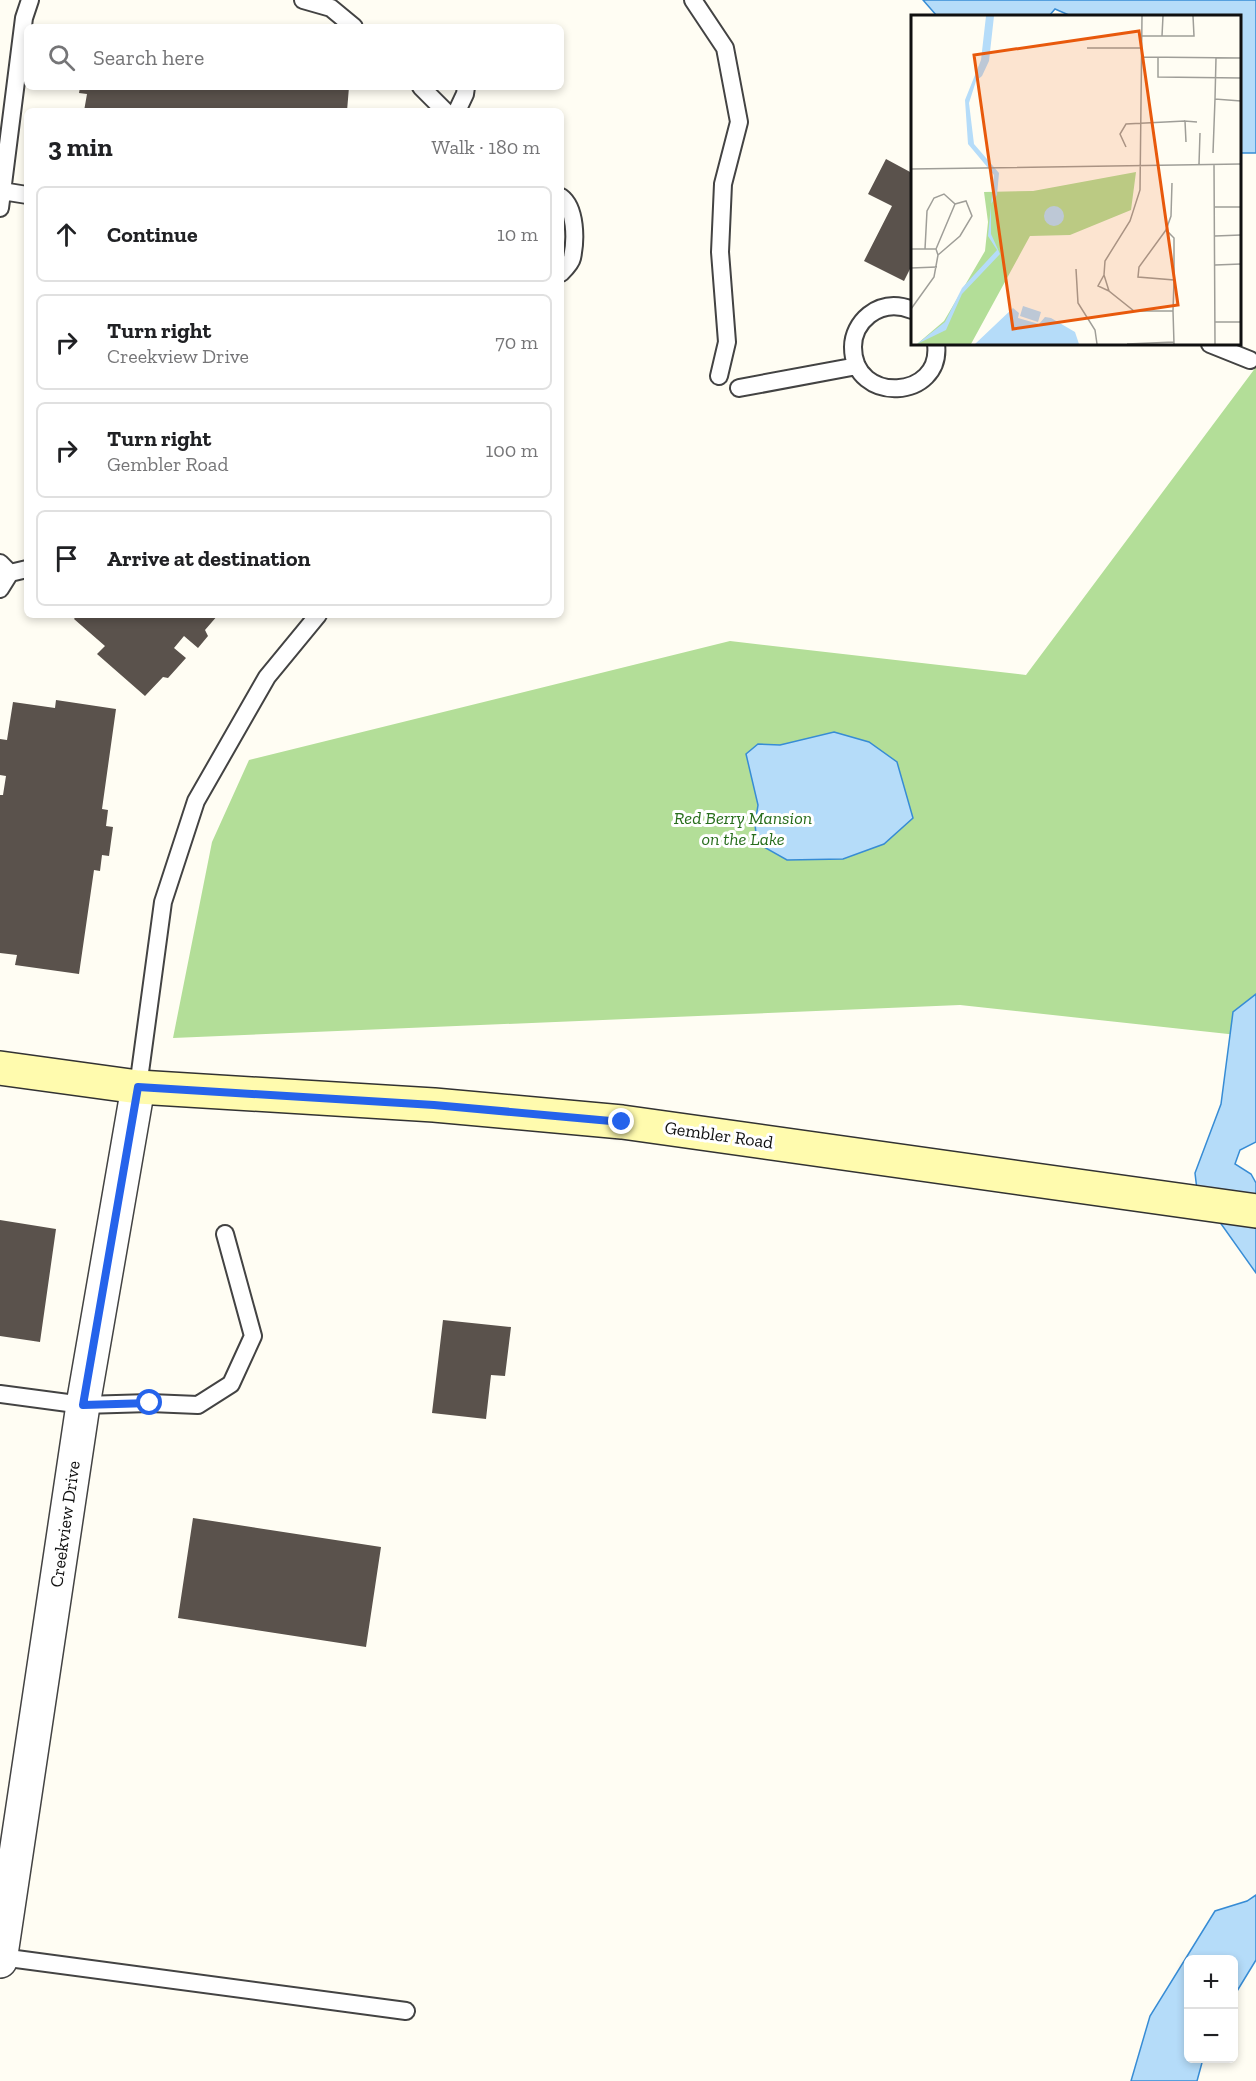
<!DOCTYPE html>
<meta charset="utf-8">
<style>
body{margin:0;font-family:"Zilla Slab",serif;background:#f2f2f2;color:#202124}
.controls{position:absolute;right:18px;bottom:18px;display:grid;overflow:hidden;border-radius:9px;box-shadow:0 3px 9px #0003}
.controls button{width:54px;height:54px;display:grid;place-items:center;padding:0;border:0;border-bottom:2px solid #e0e0e0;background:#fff;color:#202124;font:30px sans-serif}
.stop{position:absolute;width:18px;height:18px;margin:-14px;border:4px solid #2563eb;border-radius:50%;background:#fff}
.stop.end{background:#2563eb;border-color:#fff;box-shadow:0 2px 6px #0008}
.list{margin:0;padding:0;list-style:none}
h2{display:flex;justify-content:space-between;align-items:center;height:78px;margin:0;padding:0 24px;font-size:26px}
h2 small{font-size:20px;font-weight:400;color:#757577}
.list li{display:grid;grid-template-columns:39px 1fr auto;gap:18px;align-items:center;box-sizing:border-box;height:96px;margin:0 12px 12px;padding:0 12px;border:2px solid #e0e0e0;border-radius:9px}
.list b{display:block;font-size:22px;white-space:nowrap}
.list p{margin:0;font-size:20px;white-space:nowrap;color:#757577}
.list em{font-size:20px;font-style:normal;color:#757577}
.icon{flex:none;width:33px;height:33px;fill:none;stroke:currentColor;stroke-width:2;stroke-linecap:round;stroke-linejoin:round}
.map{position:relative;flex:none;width:1256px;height:2081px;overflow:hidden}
.search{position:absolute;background:#fff;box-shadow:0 3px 9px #0003;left:24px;top:24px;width:540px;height:66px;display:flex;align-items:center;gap:15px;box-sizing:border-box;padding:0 21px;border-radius:9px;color:#757577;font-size:22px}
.panel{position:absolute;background:#fff;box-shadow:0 3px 9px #0003;left:24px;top:108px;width:540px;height:510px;border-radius:9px}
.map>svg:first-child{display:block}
.forest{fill:#b3de98}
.water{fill:#b5dcf9;stroke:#378cd5;stroke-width:1.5}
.building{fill:#5a524c}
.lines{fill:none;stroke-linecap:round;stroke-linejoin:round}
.lane-casing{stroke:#434343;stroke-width:20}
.street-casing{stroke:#434343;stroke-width:36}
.secondary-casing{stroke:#323232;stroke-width:36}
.lane{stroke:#fff;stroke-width:16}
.street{stroke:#fff;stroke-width:33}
.secondary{stroke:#fffbae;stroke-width:33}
.route{stroke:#2563eb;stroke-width:8}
.labels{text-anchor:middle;stroke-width:6;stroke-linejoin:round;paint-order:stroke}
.park-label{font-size:18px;font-style:italic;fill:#276d1b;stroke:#fff}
.street-label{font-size:18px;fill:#101010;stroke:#fff}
.inset-road{fill:none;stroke:#9f9e98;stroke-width:1.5}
.view{fill:#e8590c;fill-opacity:0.15;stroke:#e8590c;stroke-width:3}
.inset-edge{fill:none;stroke:#101010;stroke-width:3}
</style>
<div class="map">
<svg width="1256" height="2081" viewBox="0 0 1256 2081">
<rect width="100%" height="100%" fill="#fffdf3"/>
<!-- forest -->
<path class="forest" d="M1256,367V1037L960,1005L173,1038L212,842L249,760L730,641L1026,675Z"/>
<!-- water -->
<path class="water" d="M923,0H1256V153H1240V16H1071L1055,9L1049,16H937Z
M834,732L869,742L897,762L913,818L884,844L843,859L787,860L757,843L755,824L758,805L746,754L758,744L780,745Z
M1256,994V1142L1240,1150L1235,1164L1251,1174L1256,1183V1273L1197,1190L1195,1173L1221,1104L1233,1012Z
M1256,1895V1960L1234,1996V1960H1188V2058L1203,2059L1197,2081H1131L1150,2016L1215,1911L1247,1901Z"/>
<!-- building -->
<path class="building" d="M80,87H349L347,111H84L87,94L79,93Z
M886,159L912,173V265L904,281L864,261L892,206L868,194Z
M77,615H218L205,630L208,636L198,648L184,636L174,648L186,658L168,678L163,677L145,696L97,654L105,646L74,619Z
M56,700L116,709L102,809L108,810L106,826L113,827L109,856L102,855L100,871L94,870L79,974L15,965L17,955L0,953V795H3L6,776L0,775V739L7,740L13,702L55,708Z
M0,1220L56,1229L40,1342L0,1336Z
M443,1320L511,1327L505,1376L491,1375L486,1419L432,1413Z
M193,1518L381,1547L366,1647L178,1618Z"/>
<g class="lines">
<!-- lane casing -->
<g class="lane-casing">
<path id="lane" d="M303,0L331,8L354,27
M693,0L725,48L739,122L723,184L720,252L727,342L719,376
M421,87L445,111
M457,111L465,94L466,87
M2,191L27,195
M561,197C576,208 576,240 572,258C571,263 565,269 561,273
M0,208L24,18L30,0
M912,310C897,304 882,305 869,315C859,323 853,335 853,347C853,405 943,400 936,344
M1210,344L1250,360
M739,388L857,366
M0,563L10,573L27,569
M0,589L10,573
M138,1087L163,902L196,801L267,677L318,615
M0,1394L83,1405L150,1403L198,1405L231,1384L253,1336L225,1234
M1,1957L406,2011"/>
</g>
<!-- street casing -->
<g class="street-casing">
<path id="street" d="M0,1961L83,1405L138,1087"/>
</g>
<!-- secondary casing -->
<g class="secondary-casing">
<path id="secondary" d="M0,1068L138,1087L434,1105L622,1122L1256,1211"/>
</g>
<!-- lane -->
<use href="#lane" class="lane"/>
<!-- street -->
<use href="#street" class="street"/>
<!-- secondary -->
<use href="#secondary" class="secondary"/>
</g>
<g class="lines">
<!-- route -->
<path class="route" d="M150,1403L83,1405L138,1087L434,1105L622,1122"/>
</g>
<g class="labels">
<!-- park labels -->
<g class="park-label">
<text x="743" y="824">Red Berry Mansion<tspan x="743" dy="21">on the Lake</tspan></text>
</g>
<!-- street labels -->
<g class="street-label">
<text transform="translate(719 1135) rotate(8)" y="6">Gembler Road</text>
<text transform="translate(65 1524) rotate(-82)" y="6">Creekview Drive</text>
</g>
</g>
<!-- overview -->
<g transform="translate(911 15)">
<rect width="330" height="330" fill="#fffdf3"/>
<path d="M225,157L220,195L159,220L119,221L60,329H6L33,306L74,236L77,207L73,177L122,176Z" fill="#b3de98"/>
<path d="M75,1H83L78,46L71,61L65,66L58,88L63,129L88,158L86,180L80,189V219L89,239L51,279L35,315L6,329L34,307L51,273L86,235L77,221L83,160L57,129L54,85L70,45ZM133 201a10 10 0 1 1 20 0a10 10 0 1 1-20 0ZM112,291L130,297L127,307L109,301ZM102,293L108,298L107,303L128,309L134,302L140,303L164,317L168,329H64Z" fill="#b5dcf9"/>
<path class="inset-road" d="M231,1L229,175L219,206L194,246L193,260L198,276L223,296H262L263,329M231,21H283L282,1M251,21L252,1M176,33H231M231,42L330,43M247,42V62L330,63M304,84L305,43M275,127L274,106L286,107M215,132L209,119L215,109L274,106M302,138L304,84L330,86M288,149L289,118M303,149L304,329M0,154L330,149M304,192H330M255,215L260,201L261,168M304,221L330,220M0,234H25L27,240L23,262L0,294M14,234L16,196L23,183L33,179L44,189L25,234M27,240L49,221L61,201L55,186L44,189M304,250L330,249M0,253L26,252M165,254L167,288L184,315L186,329M193,260L187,271L198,276M262,296L263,265L227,262L228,252L255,215L263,223V265M304,307H330M216,329L263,327"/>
<path class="view" d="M228,16L267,290L102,314L63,40Z"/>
<rect width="330" height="330" class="inset-edge"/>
</g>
</svg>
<div class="controls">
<button>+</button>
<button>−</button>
</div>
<div class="stop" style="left:150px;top:1403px"></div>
<div class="stop end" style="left:622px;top:1122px"></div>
<div class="search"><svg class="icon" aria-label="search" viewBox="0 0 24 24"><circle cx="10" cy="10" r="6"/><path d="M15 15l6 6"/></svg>Search here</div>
<section class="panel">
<h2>3 min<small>Walk · 180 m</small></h2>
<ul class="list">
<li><svg class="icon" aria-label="ahead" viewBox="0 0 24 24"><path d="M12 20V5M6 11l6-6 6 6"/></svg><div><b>Continue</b></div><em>10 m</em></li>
<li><svg class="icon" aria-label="right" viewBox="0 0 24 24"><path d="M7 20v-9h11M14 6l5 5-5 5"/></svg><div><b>Turn right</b><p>Creekview Drive</p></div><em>70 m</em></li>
<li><svg class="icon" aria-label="right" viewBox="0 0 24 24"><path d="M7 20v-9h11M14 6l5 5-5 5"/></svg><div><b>Turn right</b><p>Gembler Road</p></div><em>100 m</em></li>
<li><svg class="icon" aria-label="arrive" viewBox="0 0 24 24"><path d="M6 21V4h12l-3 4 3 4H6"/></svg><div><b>Arrive at destination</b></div></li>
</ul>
</section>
</div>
